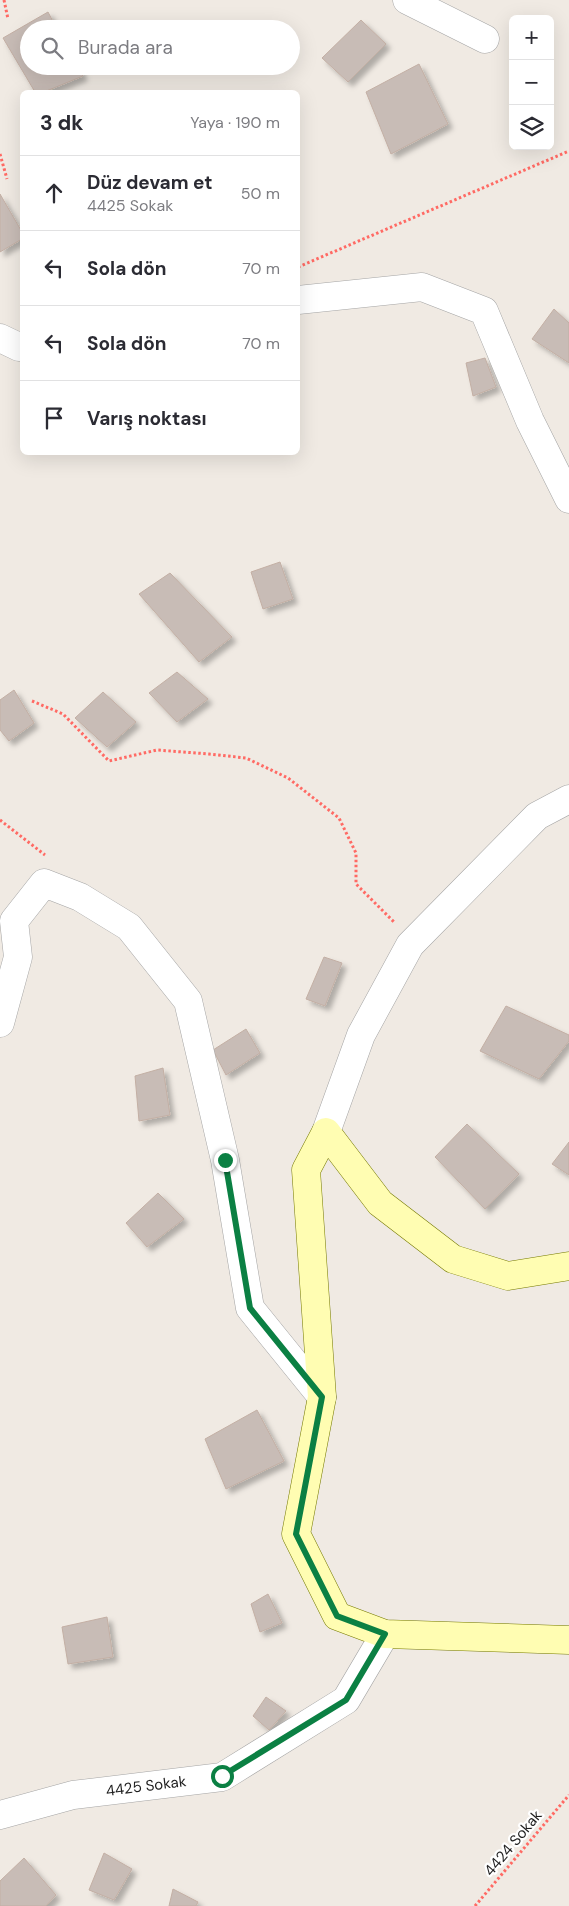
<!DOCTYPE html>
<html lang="tr">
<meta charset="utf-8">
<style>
body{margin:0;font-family:"DM Sans",sans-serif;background:#f7f7f7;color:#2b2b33}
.controls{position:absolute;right:15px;top:15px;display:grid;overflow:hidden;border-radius:8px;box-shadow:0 5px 20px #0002}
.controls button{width:45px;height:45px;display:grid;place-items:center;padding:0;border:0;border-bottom:1px solid #e1e1e2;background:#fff;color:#2b2b33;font:25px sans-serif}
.stop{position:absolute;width:15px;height:15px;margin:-11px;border:4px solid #0b8043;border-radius:50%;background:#fff}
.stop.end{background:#0b8043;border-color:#fff;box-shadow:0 1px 5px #0008}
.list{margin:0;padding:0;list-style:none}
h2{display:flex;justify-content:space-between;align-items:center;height:65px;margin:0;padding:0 20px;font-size:21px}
h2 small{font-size:16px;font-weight:400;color:#7c7c81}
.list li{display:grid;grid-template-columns:32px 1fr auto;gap:15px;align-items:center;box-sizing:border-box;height:75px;padding:0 20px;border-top:1px solid #e1e1e2}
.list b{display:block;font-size:19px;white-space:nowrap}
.list p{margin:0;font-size:16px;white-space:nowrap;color:#7c7c81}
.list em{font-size:16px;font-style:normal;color:#7c7c81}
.icon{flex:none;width:28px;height:28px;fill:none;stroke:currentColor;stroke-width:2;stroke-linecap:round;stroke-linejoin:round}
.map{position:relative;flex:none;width:569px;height:1906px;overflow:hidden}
.search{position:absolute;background:#fff;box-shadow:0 5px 20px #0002;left:20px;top:20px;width:280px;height:55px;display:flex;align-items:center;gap:12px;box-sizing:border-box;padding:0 18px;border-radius:28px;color:#7c7c81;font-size:19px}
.panel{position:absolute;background:#fff;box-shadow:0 5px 20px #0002;left:20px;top:90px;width:280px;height:365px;border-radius:8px}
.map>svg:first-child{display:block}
.building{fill:#c8bcb6;stroke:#c3afa4;filter:url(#shadow)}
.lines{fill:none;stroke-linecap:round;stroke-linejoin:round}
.street-casing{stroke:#a5a5a5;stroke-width:29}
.secondary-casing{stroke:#757900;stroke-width:29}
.path{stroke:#ff6a64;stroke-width:3;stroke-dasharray:2.5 2.5;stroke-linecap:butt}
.street{stroke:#fff;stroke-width:28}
.secondary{stroke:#fffdb2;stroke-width:28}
.route{stroke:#0b8043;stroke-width:6}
.labels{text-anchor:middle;stroke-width:4.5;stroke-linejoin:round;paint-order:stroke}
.street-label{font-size:15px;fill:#1e1e1e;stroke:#fff}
</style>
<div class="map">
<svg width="569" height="1906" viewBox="0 0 569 1906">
<defs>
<filter id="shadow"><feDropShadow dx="4.5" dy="4.5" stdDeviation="2.5" flood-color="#0004"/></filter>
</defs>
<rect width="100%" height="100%" fill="#f0eae3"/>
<!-- building -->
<path class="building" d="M48,12L57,29H29V66H78L83,76L44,92H35L3,38Z
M361,20L386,44L348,82L322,58Z
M419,64L448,124L391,154L366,92Z
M0,194L22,232V239L0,252Z
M554,309L569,323V363L532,339Z
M485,358L496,387L473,396L466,363Z
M280,562L293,599L263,609L251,572Z
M170,573L232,637L199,662L139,594Z
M177,672L208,699L177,722L149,693Z
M14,690L34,723L9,741L0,730V700Z
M103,692L136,722L107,747L75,718Z
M324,957L342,963L325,1006L306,999Z
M506,1006L569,1035V1041L539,1079L480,1051Z
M246,1029L260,1053L226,1075L213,1050Z
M163,1068L170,1115L139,1121L135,1076Z
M467,1124L519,1174L485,1209L435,1157Z
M569,1142V1175L552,1164Z
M158,1193L184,1219L147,1247L126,1223Z
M257,1410L284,1461L226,1489L205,1439Z
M268,1594L282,1623L260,1632L251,1604Z
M107,1617L113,1657L68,1664L62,1627Z
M266,1697L286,1711L269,1730L253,1716Z
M104,1853L132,1869L114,1900L89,1890Z
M24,1858L56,1895L46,1906H0V1881Z
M173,1889L198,1902L196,1906H169Z"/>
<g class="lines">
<!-- street casing -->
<g class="street-casing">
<path id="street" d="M407,0L485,39
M298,300L422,287L484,311L530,421L569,499
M0,338L19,347H22
M0,1023L18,957L14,921L44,883L80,897L129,927L188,1001L225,1160L250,1308L322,1397
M326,1132L361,1035L410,945L537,816L569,799
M0,1815L73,1795L222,1777L346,1700L385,1634"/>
</g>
<!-- secondary casing -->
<g class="secondary-casing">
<path id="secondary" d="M569,1266L508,1276L453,1259L380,1203L326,1132L306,1170L322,1397L296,1534L337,1616L385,1634L569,1640"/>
</g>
<!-- path -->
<path class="path" d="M4,0L8,19
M0,154L7,179
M298,267L569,151
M32,701L63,714L109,761L157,750L209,754L246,758L288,778L339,818L356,853V884L395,923
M0,820L45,855
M475,1906L569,1795"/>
<!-- street -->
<use href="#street" class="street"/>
<!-- secondary -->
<use href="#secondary" class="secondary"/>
</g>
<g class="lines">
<!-- route -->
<path class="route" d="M222,1776L346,1700L385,1634L337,1616L296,1534L322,1397L250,1308L225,1160"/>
</g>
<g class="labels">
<!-- street labels -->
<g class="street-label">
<text transform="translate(146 1786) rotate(-7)" y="5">4425 Sokak</text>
<text transform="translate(513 1843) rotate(-50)" y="5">4424 Sokak</text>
</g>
</g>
</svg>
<div class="controls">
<button>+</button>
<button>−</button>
<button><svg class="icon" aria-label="layers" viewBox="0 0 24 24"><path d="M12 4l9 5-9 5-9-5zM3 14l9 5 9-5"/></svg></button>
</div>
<div class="stop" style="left:222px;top:1776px"></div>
<div class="stop end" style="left:225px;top:1160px"></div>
<div class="search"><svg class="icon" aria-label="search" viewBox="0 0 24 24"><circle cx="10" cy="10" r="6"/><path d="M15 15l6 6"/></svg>Burada ara</div>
<section class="panel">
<h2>3 dk<small>Yaya · 190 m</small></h2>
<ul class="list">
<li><svg class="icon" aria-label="ahead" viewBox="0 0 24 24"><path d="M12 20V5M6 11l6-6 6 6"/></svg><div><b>Düz devam et</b><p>4425 Sokak</p></div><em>50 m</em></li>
<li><svg class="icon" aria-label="left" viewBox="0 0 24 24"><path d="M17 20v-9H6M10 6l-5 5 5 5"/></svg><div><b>Sola dön</b></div><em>70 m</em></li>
<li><svg class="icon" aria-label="left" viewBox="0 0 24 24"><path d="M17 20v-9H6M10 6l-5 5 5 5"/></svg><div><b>Sola dön</b></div><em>70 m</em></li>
<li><svg class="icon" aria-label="arrive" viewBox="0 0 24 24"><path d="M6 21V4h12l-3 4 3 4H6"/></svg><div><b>Varış noktası</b></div></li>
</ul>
</section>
</div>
